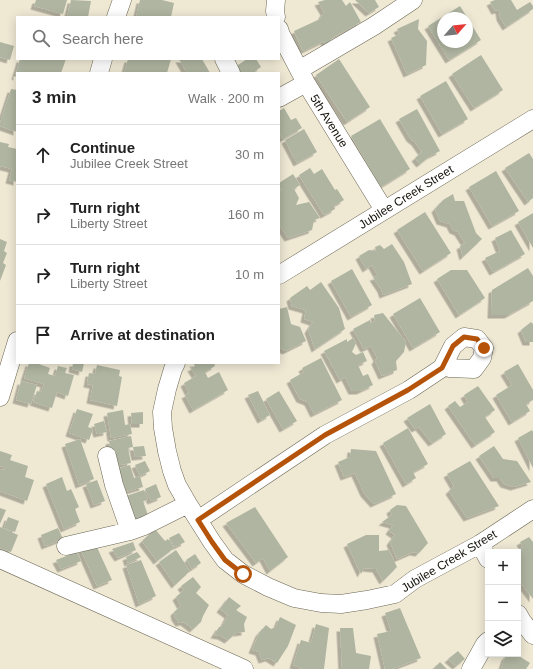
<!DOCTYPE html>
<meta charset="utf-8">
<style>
body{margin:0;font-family:Arial,sans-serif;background:#f6f6f6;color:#222}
.controls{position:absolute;right:12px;bottom:12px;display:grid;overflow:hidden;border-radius:0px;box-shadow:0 2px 10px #0003}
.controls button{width:36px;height:36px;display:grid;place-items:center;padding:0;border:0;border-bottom:1px solid #e0e0e0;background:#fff;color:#222;font:20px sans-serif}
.compass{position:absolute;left:437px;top:12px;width:36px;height:36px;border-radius:50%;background:#fff;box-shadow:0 2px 10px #0003;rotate:62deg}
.stop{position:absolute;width:12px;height:12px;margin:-9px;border:3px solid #b45309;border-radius:50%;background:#fff}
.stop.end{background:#b45309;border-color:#fff;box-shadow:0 1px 4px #0008}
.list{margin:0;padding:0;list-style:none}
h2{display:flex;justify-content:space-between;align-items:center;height:52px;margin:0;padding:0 16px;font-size:17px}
h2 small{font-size:13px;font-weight:400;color:#767676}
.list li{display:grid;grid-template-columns:26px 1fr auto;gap:12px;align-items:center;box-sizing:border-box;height:60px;padding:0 16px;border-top:1px solid #e0e0e0}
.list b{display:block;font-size:15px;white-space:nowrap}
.list p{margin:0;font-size:13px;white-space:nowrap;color:#767676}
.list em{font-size:13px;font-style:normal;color:#767676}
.icon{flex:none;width:22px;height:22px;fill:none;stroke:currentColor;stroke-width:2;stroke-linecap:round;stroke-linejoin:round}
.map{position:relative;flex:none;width:533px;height:669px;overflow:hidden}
.search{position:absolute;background:#fff;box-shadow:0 2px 10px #0003;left:16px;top:16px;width:264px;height:44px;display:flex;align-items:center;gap:10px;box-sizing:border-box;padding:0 14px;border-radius:0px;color:#767676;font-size:15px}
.panel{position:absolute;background:#fff;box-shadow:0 2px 10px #0003;left:16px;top:72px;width:264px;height:292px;border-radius:0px}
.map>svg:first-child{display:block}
.building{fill:#afb5a1;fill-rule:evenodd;filter:url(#shadow)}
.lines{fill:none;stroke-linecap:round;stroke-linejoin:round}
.minor-casing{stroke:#6b6654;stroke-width:19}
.minor{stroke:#fff;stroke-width:18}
.route{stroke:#b45309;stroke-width:5}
.labels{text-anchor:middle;stroke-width:4;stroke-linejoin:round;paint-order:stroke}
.street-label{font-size:12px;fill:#13110a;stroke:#fff}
</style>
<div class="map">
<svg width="533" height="669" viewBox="0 0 533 669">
<defs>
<filter id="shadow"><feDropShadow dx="-3.5" dy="3.5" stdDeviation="0" flood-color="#0004"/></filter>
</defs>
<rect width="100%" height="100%" fill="#efe9d4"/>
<!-- building -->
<path class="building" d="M36,0H67L63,14L34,6Z
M71,0L91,1L88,17H67Z
M140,0H162L174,3L171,17H136Z
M325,0H342L346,6L350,2L361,22L335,36L326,44L324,41L303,51L294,31L320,19L324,12L318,2Z
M355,0H375L379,7L369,13Z
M495,0H511L517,10L530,2L533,6V9L506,27L500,17L499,10L495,11L490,2Z
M460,6L481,40L449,60L428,26ZM443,18H467V42H443Z
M419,19L418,29L427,41L426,65L407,74L391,38L400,34L397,29Z
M0,42L14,46L10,60L0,57Z
M481,55L503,90L474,108L452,74Z
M20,59H66L61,73H17V77L15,76Z
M128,59H171L167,73H124Z
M179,59H202L210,73H187Z
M247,59H256L261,67L255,71L256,73H235L232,69Z
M339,59L370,107L347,122L316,75Z
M446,81L468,119L442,134L420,96Z
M11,89L17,90V132L0,126V123Z
M284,108L291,120L296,118L302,128L283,139L279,133V111Z
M417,109L440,151L430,156L420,164L415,158L422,152L415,142L410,138L399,119Z
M380,119L410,169L381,187L351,136Z
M304,129L317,152L297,163L285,140Z
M0,142L9,144L8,147L17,149V182L9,180L12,169L0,166Z
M529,153L533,159V198L528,202L505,168Z
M310,168L314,174L322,169L335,190L337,189L344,200L334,206L335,209L324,215L299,175Z
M496,171L519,211L492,226L469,187Z
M293,174L300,185L294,189L299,198L296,205L309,202L320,218L314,220L312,230L288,238L279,224V192L282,190L279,186V183Z
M453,194L455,201H464L476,233L482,239L463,257L460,246L465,243L458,232L453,230L450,224L440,221L435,209L443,200Z
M425,212L451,253L423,271L397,230Z
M533,213V248L518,222Z
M511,230L525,254L493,272L485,258L500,251L495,238Z
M0,239L7,242L4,251L7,253L3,263L6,265L0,281Z
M392,244L404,262L412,284L383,295L381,289L373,277L378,276L372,265L366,269L359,256L369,250L376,251L375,247L380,245L384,249Z
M528,268L533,276V301L508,315H491L492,290Z
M352,269L372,305L351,317L331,281Z
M451,270H467L485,298L459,315L437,279Z
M321,282L339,308L345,329L315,349L308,330L313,322L304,319L306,310L292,306L290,298L307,286L310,290Z
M420,298L440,332L413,348L393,314Z
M287,307L291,324L300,327L306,341L286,351L279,347V309Z
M383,313L406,342L404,352L396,361L397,370L382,376L375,361L377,358L371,346L364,349L353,329L370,320L371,323L375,321L374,315Z
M531,322L533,324V342H526L521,330Z
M353,338L356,343L352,352L356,355L363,352L367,361L358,365L363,376L368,374L373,385L360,391H352L345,377L340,380L324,351L347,339V342Z
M321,358L342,400L314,414L308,402L300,399L290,380L304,372L302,368Z
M29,363H36L50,368L48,374L55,376L58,366L67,368L65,373L74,375L68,396L57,392L52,408L33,402L37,391L41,392L44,384L24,378Z
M73,363H84L82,372L72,369Z
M193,363H214L215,366L205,372L208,378L219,372L228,390L193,410L185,395L189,393L184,383L196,376L191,368L195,366Z
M518,364L533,390V400L526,404L530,411L512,422L496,395L512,385L504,372Z
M97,365L120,370L119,376L122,377L117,406L90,400L93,385L87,384L89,373L95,374Z
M21,381L37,385L31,404L16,400Z
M478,386L495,410L485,417L495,432L475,445L448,406L455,401L460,407L468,402L464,395Z
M258,391L270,415L261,420L248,395Z
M279,391L297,421L283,429L266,399Z
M430,404L446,434L432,443L419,427L415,429L407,418Z
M77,409L93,414L88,427L93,429L89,440L69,433Z
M123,410L125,425L130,424L132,434L111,438L107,413Z
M143,412V424H132L131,413Z
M104,421L107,432L97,434L94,424Z
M408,428L428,464L413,472L416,478L406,484L383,443Z
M532,430L533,432V468L518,438Z
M131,436L133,447L128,448L131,463L114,466L109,441Z
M80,439L94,479L79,485L65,444Z
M144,446L146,456L135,457L133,447Z
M494,446L503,459L517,461L531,482L514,487L504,484L500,478H494L479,456Z
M351,449L376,451L396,494L374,504L364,493L355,473L344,477L338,462L350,457Z
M0,451L12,455L10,460L28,466L25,477L34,480L27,501L0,491V469L4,470L5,467L0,466Z
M145,461L150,471L140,476L135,465Z
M470,461L499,506L467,518L449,491L454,486L447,474Z
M130,465L134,478L140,476L143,487L122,493L116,469Z
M62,477L67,491L71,489L79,507L75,509L80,522L64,529L46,484Z
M97,480L105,501L94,505L86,484Z
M156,484L161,497L151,501L145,489Z
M144,490L148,500L143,501L148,515L132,521L123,497Z
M397,505L406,506L428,543L419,553L413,552L397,559L390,542L395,535L389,531L393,525L382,522L392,515L390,510Z
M255,507L288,557L270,571L263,558L256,563L226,523Z
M0,508L6,510L0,524Z
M8,517L19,521L15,532L4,528Z
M0,527L18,535L11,552L0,548Z
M58,528L63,539L45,546L41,535Z
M155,529L165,541L168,539L174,548L157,561L142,541Z
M179,533L185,542L175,547L169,538Z
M366,535H379V551L389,550L397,567L383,581L376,569L364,568L361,574L347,544Z
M529,537L533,542V599L518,579V552H512L523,547L520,542Z
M133,542L136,550L118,558L112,549Z
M95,543L112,580L97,586L81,550Z
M176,550L190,571L175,585L159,562Z
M77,552L81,561L61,569L56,560Z
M137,552L141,557L128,563L126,557Z
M195,554L201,563L192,569L186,560Z
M141,560L156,596L139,604L126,565Z
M193,577L201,587L196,593L209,605L203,616L201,622L193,629L184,622L179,623L175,617L174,612L181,606L176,597L184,590L181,586Z
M229,597L241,606L236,610L247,617L244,624L245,632L236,633L228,640L221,636L214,635L219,627H222L228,615L220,609Z
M400,608L421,658L392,669H385L377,634L391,631L385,613Z
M280,617L296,625L288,646L277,663L269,658L262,660L259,652L252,650L259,633L266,625L271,629L276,627Z
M316,624L329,628L324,669H303L293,665L301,640L311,643Z
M340,628H353L356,653L371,656L369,669H342Z
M458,651L465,659L456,666L448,659Z
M508,654H516L530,663L526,669H501L505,657Z
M440,662L447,669H433Z"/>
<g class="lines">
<!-- minor casing -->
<g class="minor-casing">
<path id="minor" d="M276,0L275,11L276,17
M116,17L122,0
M279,29L281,35L306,83L384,210
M224,59L231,73
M299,70L374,26L413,0
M99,73L103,59
M279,98L306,83
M279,275L533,119
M176,363L173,369L167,389L162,412L163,428L167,451L172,471L177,485L188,504L212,542L225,560L243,574L268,587L294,598L321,603L341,604L367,600L395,594L415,579L480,544L533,509
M0,397L17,341
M107,456L114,485L130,531
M198,520L325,435L409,390L442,368L453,346L464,337L477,339L484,348L482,358L474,369L449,368
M480,544L488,559
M66,546L130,531L144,526L188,504
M0,559L244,669
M518,614L522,621L533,635
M471,669L485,644L488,641"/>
</g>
<!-- minor -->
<use href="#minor" class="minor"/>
</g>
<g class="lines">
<!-- route -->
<path class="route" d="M243,574L225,560L212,542L198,520L325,435L408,390L442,368L453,346L464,337L477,339L484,348"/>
</g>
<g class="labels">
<!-- street labels -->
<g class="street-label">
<text transform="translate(329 121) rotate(58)" y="4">5th Avenue</text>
<text transform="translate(406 197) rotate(-32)" y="4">Jubilee Creek Street</text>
<text transform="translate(449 561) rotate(-31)" y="4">Jubilee Creek Street</text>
</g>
</g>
</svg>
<div class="controls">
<button>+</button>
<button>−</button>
<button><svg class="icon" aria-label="layers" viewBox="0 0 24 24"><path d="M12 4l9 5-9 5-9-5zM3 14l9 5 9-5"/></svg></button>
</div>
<svg class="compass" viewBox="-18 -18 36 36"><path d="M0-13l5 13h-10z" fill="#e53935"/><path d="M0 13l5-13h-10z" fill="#767676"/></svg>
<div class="stop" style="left:243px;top:574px"></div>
<div class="stop end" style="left:484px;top:348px"></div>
<div class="search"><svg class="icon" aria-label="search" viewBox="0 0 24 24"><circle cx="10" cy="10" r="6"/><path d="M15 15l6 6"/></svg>Search here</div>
<section class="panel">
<h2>3 min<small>Walk · 200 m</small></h2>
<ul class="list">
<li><svg class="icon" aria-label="ahead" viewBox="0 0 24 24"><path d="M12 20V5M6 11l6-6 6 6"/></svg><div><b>Continue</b><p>Jubilee Creek Street</p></div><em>30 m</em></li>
<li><svg class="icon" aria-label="right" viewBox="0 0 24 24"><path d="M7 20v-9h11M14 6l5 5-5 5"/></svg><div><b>Turn right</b><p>Liberty Street</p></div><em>160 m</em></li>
<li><svg class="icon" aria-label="right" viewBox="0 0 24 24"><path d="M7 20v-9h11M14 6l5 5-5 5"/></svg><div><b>Turn right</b><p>Liberty Street</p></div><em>10 m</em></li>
<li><svg class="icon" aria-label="arrive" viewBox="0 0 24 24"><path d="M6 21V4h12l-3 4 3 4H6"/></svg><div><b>Arrive at destination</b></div></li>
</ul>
</section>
</div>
